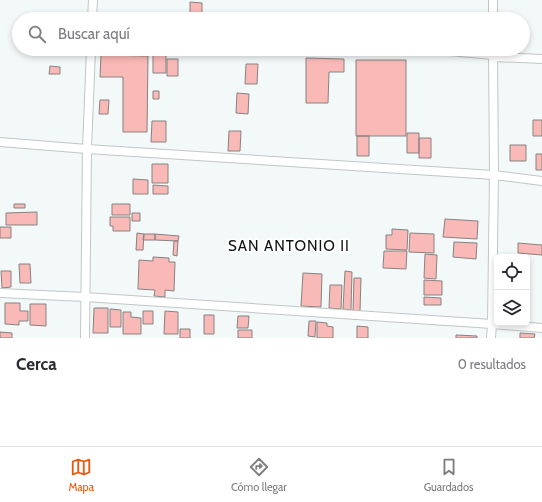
<!DOCTYPE html>
<html lang="es">
<meta charset="utf-8">
<style>
body{margin:0;font-family:Cabin,sans-serif;background:#f2f2f3;color:#2b2b33}
.controls{position:absolute;right:12px;bottom:12px;display:grid;overflow:hidden;border-radius:6px;box-shadow:0 2px 6px #0003}
.controls button{width:36px;height:36px;display:grid;place-items:center;padding:0;border:0;border-bottom:1px solid #e1e1e2;background:#fff;color:#2b2b33;font:20px sans-serif}
.list{margin:0;padding:0;list-style:none}
h2{display:flex;justify-content:space-between;align-items:center;height:52px;margin:0;padding:0 16px;font-size:17px}
h2 small{font-size:13px;font-weight:400;color:#7c7c81}
.icon{flex:none;width:22px;height:22px;fill:none;stroke:currentColor;stroke-width:2;stroke-linecap:round;stroke-linejoin:round}
.map{position:relative;flex:none;width:542px;height:338px;overflow:hidden}
.search{position:absolute;background:#fff;box-shadow:0 2px 6px #0003;left:12px;right:12px;top:12px;height:44px;display:flex;align-items:center;gap:10px;box-sizing:border-box;padding:0 14px;border-radius:22px;color:#7c7c81;font-size:15px}
.sheet{height:108px;background:#fff}
nav{display:flex;justify-content:space-around;align-items:center;box-sizing:border-box;height:56px;border-top:1px solid #e1e1e2;background:#fff;font-size:11px;color:#7c7c81}
nav a{display:grid;justify-items:center;gap:2px}
nav .on{color:#ea580c}
.map>svg:first-child{display:block}
.building{fill:#f9b9b7;stroke:#868281}
.lines{fill:none;stroke-linecap:round;stroke-linejoin:round}
.lane-casing{stroke:#c1c6c7;stroke-width:6}
.street-casing{stroke:#c1c6c7;stroke-width:10}
.lane{stroke:#fff;stroke-width:4}
.street{stroke:#fff;stroke-width:8}
.labels{text-anchor:middle;stroke-width:4;stroke-linejoin:round;paint-order:stroke}
.neighbourhood-label{font-size:15px;letter-spacing:1px;fill:#101212;stroke:#fff}
</style>
<div class="map">
<svg width="542" height="338" viewBox="0 0 542 338">
<rect width="100%" height="100%" fill="#f3f8f9"/>
<!-- building -->
<path class="building" d="M190,2L202,3V19H190Z
M153,54H166V73H153Z
M101,55L148,56L147,132H123V77H100Z
M306,58L344,59V72H329L328,103H306Z
M167,59H178V76H167Z
M356,60H406V136H356Z
M246,64H258L257,84H245Z
M50,66L60,67V74H49Z
M153,91H159V99H153Z
M237,93L249,94L248,114L236,113Z
M100,100H109L108,114H99Z
M533,120H542V136H533Z
M152,121H166V142H151Z
M229,131H241L240,151H228Z
M407,133H419V153H407Z
M357,136H369V156H357Z
M419,138H431V158H419Z
M510,145H526V161H510Z
M536,154H542V170H536Z
M152,164H168V183H152Z
M133,179L148,180V194H133Z
M153,185L168,186V194H153Z
M14,204H25V208H14Z
M112,204H130V215H112Z
M37,212V225H6V213Z
M132,213H140V221H132Z
M110,217H130V231H113V226H110Z
M445,219L478,221L477,239L443,237Z
M0,227H11V238H0Z
M392,229L408,230L407,250L386,249V235H392Z
M137,233L144,234L143,250H136Z
M410,233L434,234V253L409,252Z
M144,234H155V240H143Z
M155,234L179,236L178,241L155,240Z
M174,241H178L177,256L173,255Z
M454,242L477,243L476,259L453,257Z
M518,243L542,245V255L518,253Z
M384,251H407L406,269L383,268Z
M425,254L437,255L436,279L424,278Z
M153,257L169,258V262H175L174,291L165,290V297L154,296L155,290L138,289L139,260L153,261Z
M19,264H30L31,283H20Z
M1,271H11V287L2,288Z
M345,271L352,272L351,310L343,309Z
M303,273L322,274L321,307L301,306Z
M354,278H361L360,311H353Z
M424,280L442,281V295H424Z
M330,285H342L341,309L329,308Z
M424,297L441,298V305H424Z
M5,303H20V311H28V321H19V325L5,324Z
M30,304H46V326L30,325Z
M94,308H108V333H93Z
M110,309L121,310V327H110Z
M143,311H153V324H143Z
M165,311L178,312V334H164Z
M123,312H131V317L141,318V334H123Z
M204,315H214V334H204Z
M238,316H249L248,328H237Z
M309,321H316L315,337L308,336Z
M317,322L327,323V326L333,327V338H317Z
M357,326L368,327V338H357Z
M180,329H190V338H180Z
M238,330H252V338H238Z
M0,332L12,333V338H0Z
M520,333L535,334L534,338H520Z
M456,335L477,336V338H456Z"/>
<g class="lines">
<!-- lane casing -->
<g class="lane-casing">
<path id="lane" d="M416,50L493,57"/>
</g>
<!-- street casing -->
<g class="street-casing">
<path id="street" d="M493,0V19
M92,19L93,0
M493,57L542,59
M0,142L87,149L494,175L542,181
M0,293L85,297L492,324L542,328
M85,338L87,149L91,49
M491,338L492,324L494,175L493,49"/>
</g>
<!-- lane -->
<use href="#lane" class="lane"/>
<!-- street -->
<use href="#street" class="street"/>
</g>
<g class="labels">
<!-- neighbourhood labels -->
<g class="neighbourhood-label">
<text x="289" y="251">SAN ANTONIO II</text>
</g>
</g>
</svg>
<div class="controls">
<button><svg class="icon" aria-label="locate" viewBox="0 0 24 24"><circle cx="12" cy="12" r="6"/><path d="M12 2v4M12 18v4M2 12h4M18 12h4"/></svg></button>
<button><svg class="icon" aria-label="layers" viewBox="0 0 24 24"><path d="M12 4l9 5-9 5-9-5zM3 14l9 5 9-5"/></svg></button>
</div>
<div class="search"><svg class="icon" aria-label="search" viewBox="0 0 24 24"><circle cx="10" cy="10" r="6"/><path d="M15 15l6 6"/></svg>Buscar aquí</div>
</div>
<section class="sheet">
<h2>Cerca<small>0 resultados</small></h2>
<ul class="list">
</ul>
</section>
<nav>
<a class="on"><svg class="icon" aria-label="map" viewBox="0 0 24 24"><path d="M3 6l6-2 6 2 6-2v14l-6 2-6-2-6 2zM9 4v14M15 6v14"/></svg>Mapa</a>
<a><svg class="icon" aria-label="directions" viewBox="0 0 24 24"><path d="M12 3l9 9-9 9-9-9zM9 14v-3h6M13 9l2 2-2 2"/></svg>Cómo llegar</a>
<a><svg class="icon" aria-label="saved" viewBox="0 0 24 24"><path d="M7 4h10v16l-5-4-5 4z"/></svg>Guardados</a>
</nav>
